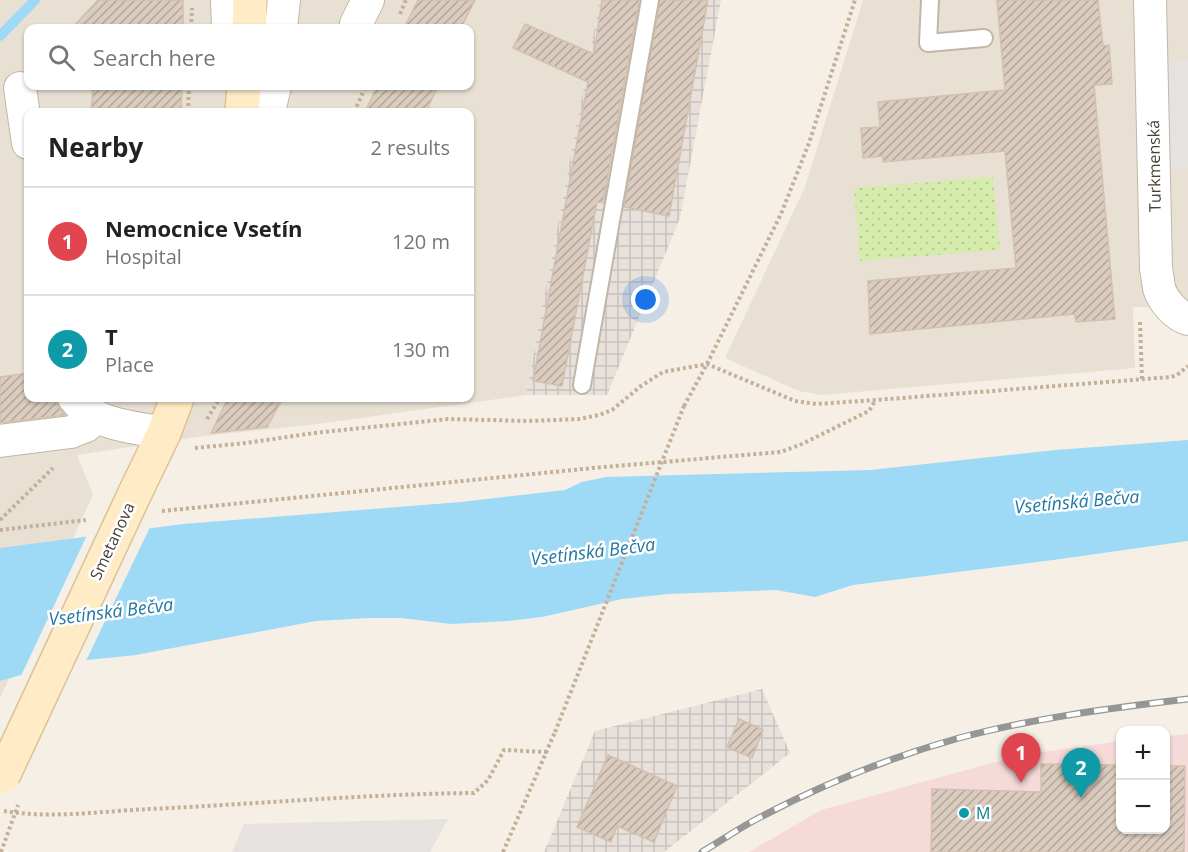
<!DOCTYPE html>
<meta charset="utf-8">
<style>
body{margin:0;font-family:"Open Sans",sans-serif;background:#f6f6f6;color:#222}
.controls{position:absolute;right:18px;bottom:18px;display:grid;overflow:hidden;border-radius:12px;box-shadow:0 2px 4px #0004}
.controls button{width:54px;height:54px;display:grid;place-items:center;padding:0;border:0;border-bottom:2px solid #e0e0e0;background:#fff;color:#222;font:30px sans-serif}
.you{position:absolute;left:646px;top:300px;width:21px;height:21px;margin:-15px;border:4px solid #fff;border-radius:50%;background:#1a73e8;box-shadow:0 0 0 9px #1a73e833}
.badge{display:grid;place-items:center;width:39px;height:39px;border-radius:50%;background:#1a73e8;color:#fff;font-size:20px;font-weight:700}
.pin{position:absolute;translate:-50% -50px;filter:drop-shadow(0 2px 3px #0008)}
.pin::after{content:'';position:absolute;top:32px;width:21px;height:18px;background:inherit;clip-path:polygon(0 0,100% 0,50% 100%)}
.list{margin:0;padding:0;list-style:none}
h2{display:flex;justify-content:space-between;align-items:center;height:78px;margin:0;padding:0 24px;font-size:26px}
h2 small{font-size:20px;font-weight:400;color:#767676}
.list li{display:grid;grid-template-columns:39px 1fr auto;gap:18px;align-items:center;box-sizing:border-box;height:108px;padding:0 24px;border-top:2px solid #e0e0e0}
.list b{display:block;font-size:22px;white-space:nowrap}
.list p{margin:0;font-size:20px;white-space:nowrap;color:#767676}
.list em{font-size:20px;font-style:normal;color:#767676}
.icon{flex:none;width:33px;height:33px;fill:none;stroke:currentColor;stroke-width:2;stroke-linecap:round;stroke-linejoin:round}
.map{position:relative;flex:none;width:1188px;height:852px;overflow:hidden}
.search{position:absolute;background:#fff;box-shadow:0 2px 4px #0004;left:24px;top:24px;width:450px;height:66px;display:flex;align-items:center;gap:15px;box-sizing:border-box;padding:0 21px;border-radius:12px;color:#767676;font-size:22px}
.panel{position:absolute;background:#fff;box-shadow:0 2px 4px #0004;left:24px;top:108px;width:450px;height:294px;border-radius:12px}
.map>svg:first-child{display:block}
.residential{fill:#e9e0d4;fill-rule:evenodd}
.industrial{fill:url(#industrial-grid)}
.medical{fill:#f6dad9}
.grass{fill:url(#grass-dots)}
.parking{fill:#e5e2df}
.water{fill:#9edaf6}
.pier{fill:#f5efe6}
.lines{fill:none;stroke-linecap:round;stroke-linejoin:round}
.stream{stroke:#9edaf6;stroke-width:10}
.building{fill:url(#building-hatch);stroke:#d3c1ad;stroke-width:1.5}
.lane-casing{stroke:#c1b6a8;stroke-width:20}
.street-casing{stroke:#c1b6a8;stroke-width:34}
.secondary-casing{stroke:#dcc294;stroke-width:36}
.path{stroke:#c4b098;stroke-width:4;stroke-dasharray:3 3;stroke-linecap:butt}
.lane{stroke:#fff;stroke-width:16}
.street{stroke:#fff;stroke-width:32}
.secondary{stroke:#ffecc6;stroke-width:33}
.rail-casing{stroke:#969696;stroke-width:7}
.rail{stroke:#fff;stroke-width:4.5;stroke-dasharray:14;stroke-linecap:butt}
.secondary-bridge-casing{stroke:#dcc294;stroke-width:36;stroke-linecap:butt}
.path-bridge{stroke:#c4b098;stroke-width:4;stroke-dasharray:3 3;stroke-linecap:butt}
.secondary-bridge{stroke:#ffecc6;stroke-width:33}
.culture-dot{fill:#0f9aa8;stroke:#fff;stroke-width:2}
.labels{text-anchor:middle;stroke-width:5;stroke-linejoin:round;paint-order:stroke}
.street-label{font-size:16px;fill:#483f35;stroke:#fff}
.culture-label{font-size:16px;fill:#0d838f;stroke:#fff;text-anchor:start}
.water-label{font-size:18px;font-style:italic;fill:#2279a3;stroke:#fff}
</style>
<div class="map">
<svg width="1188" height="852" viewBox="0 0 1188 852">
<defs>
<pattern id="industrial-grid" width="8" height="8" patternUnits="userSpaceOnUse" patternTransform="scale(1.5)"><rect width="8" height="8" fill="#e7e0db"/><path d="M0 4h8M4 0v8" fill="none" stroke="#c8c1bd"/></pattern>
<pattern id="grass-dots" width="8" height="8" patternUnits="userSpaceOnUse" patternTransform="scale(1.5)"><rect width="8" height="8" fill="#d5ecac"/><path d="M2 2h.1M6 6h.1" fill="none" stroke="#b8cb95" stroke-width="1.8" stroke-linecap="round"/></pattern>
<pattern id="building-hatch" width="6" height="6" patternUnits="userSpaceOnUse" patternTransform="scale(1.5)"><rect width="6" height="6" fill="#daccbe"/><path d="M-1 1l2-2M0 6l6-6M5 7l2-2" fill="none" stroke="#b3a79b"/></pattern>
</defs>
<rect width="100%" height="100%" fill="#f5efe6"/>
<!-- residential -->
<path class="residential" d="M0,0H600L526,395L310,425L204,436L77,455L93,495L0,698ZM28,28H470V86H28ZM28,112H470V398H28Z
M863,0H1188V307H1133L1135,368L822,395L799,391L725,358L805,187Z"/>
<!-- industrial -->
<path class="industrial" d="M600,0H721L680,218L607,395H526Z
M762,689L790,753L664,852H544L595,731Z"/>
<!-- medical -->
<path class="medical" d="M1188,734V852H749L821,810L1021,755L1120,741V830H1166V736Z"/>
<!-- grass -->
<path class="grass" d="M993,177L1000,250L860,261L854,188Z"/>
<!-- parking -->
<path class="parking" d="M1188,60V168L1154,172L1151,62Z
M448,819L430,852H232L244,824Z"/>
<!-- water -->
<path class="water" d="M1188,440V541L1053,560L853,585L815,597L776,590L668,594L622,599L542,617L508,621L451,624L401,618H369L316,621L136,655L67,662L0,681V548L183,524L461,502L565,490L582,482L606,477L870,470L1056,450Z"/>
<!-- pier -->
<path class="pier" d="M151,525L85,663L67,665L20,678L88,533Z"/>
<g class="lines">
<!-- stream -->
<path class="stream" d="M0,36L35,0"/>
</g>
<!-- building -->
<path class="building" d="M98,0H183V28H72Z
M418,0H475L461,28H404Z
M602,0H639L603,203L597,202L562,386L533,381L588,82L513,48L525,24L594,54Z
M660,0H708L669,216L624,207Z
M997,0H1098L1103,46L1109,45L1112,84L1094,85L1115,319L1076,322L1075,314L870,334L868,281L1016,268L1005,151L883,162V156L863,158L861,128L880,127L878,102L1005,90Z
M93,86H182L181,112H91Z
M377,86H438L426,112H365Z
M28,373V398H57V403L65,415L0,423V377Z
M228,398H283L267,427L211,433Z
M739,719L763,730L752,758L727,747Z
M608,755L677,786L654,842L617,826L611,842L577,827Z
M1041,764L1120,765V830H1166V766H1185L1184,852H931L932,789L1041,792Z"/>
<g class="lines">
<!-- lane casing -->
<g class="lane-casing">
<path id="lane" d="M930,0L928,43L984,38
M582,385L650,0"/>
</g>
<!-- street casing -->
<g class="street-casing">
<path id="street" d="M227,0L228,28
M1150,0L1156,268C1157,274 1158,281 1159,288C1163,301 1175,315 1188,319
M356,24L368,0
M281,28L284,0
M20,88L28,143
M269,112L275,86
M74,398C78,402 82,408 87,411C108,426 139,428 164,433
M0,441L71,432L86,426L96,417"/>
</g>
<!-- secondary casing -->
<g class="secondary-casing">
<path id="secondary" d="M249,28L250,0
M242,112L244,86
M135,493L164,433L177,398"/>
</g>
<!-- path -->
<path class="path" d="M400,14L406,0
M191,28L192,8
M188,112L189,86
M354,112L366,86
M1140,322L1142,379
M684,406L707,364L781,214L809,143L855,0
M207,419L220,398
M195,448L246,443L314,433L448,419L529,421L579,419L599,415L612,410L641,386L663,372L707,364L795,401L816,404L876,400L1171,377L1177,375L1188,366
M162,511L603,467L781,452L802,444L869,411L875,401
M0,520L53,468
M0,530L86,520
M4,811C49,819 104,811 150,809C258,804 366,794 474,793L488,780L504,750L547,752
M1,852L18,805
M503,852L555,732"/>
<!-- lane -->
<use href="#lane" class="lane"/>
<!-- street -->
<use href="#street" class="street"/>
<!-- secondary -->
<use href="#secondary" class="secondary"/>
<!-- rail casing -->
<g class="rail-casing">
<path id="rail" d="M702,852C719,842 735,831 753,821C818,786 888,758 959,738C1034,718 1111,708 1188,699"/>
</g>
<!-- rail -->
<use href="#rail" class="rail"/>
<!-- secondary-bridge casing -->
<g class="secondary-bridge-casing">
<path id="secondary-bridge" d="M3,776L135,493"/>
</g>
<!-- path-bridge -->
<path class="path-bridge" d="M555,732L684,406"/>
<!-- secondary-bridge -->
<use href="#secondary-bridge" class="secondary-bridge"/>
</g>
<!-- markers -->
<circle class="culture-dot" cx="964" cy="813" r="6"/>
<g class="labels">
<!-- street labels -->
<g class="street-label">
<text transform="translate(1154 166) rotate(-91)" y="6">Turkmenská</text>
<text transform="translate(112 541) rotate(-65)" y="6">Smetanova</text>
</g>
<!-- culture labels -->
<g class="culture-label">
<text x="976" y="819">M</text>
</g>
<!-- water labels -->
<g class="water-label">
<text transform="translate(1077 502) rotate(-5)" y="6">Vsetínská Bečva</text>
<text transform="translate(593 552) rotate(-7)" y="6">Vsetínská Bečva</text>
<text transform="translate(111 612) rotate(-7)" y="6">Vsetínská Bečva</text>
</g>
</g>
</svg>
<div class="controls">
<button>+</button>
<button>−</button>
</div>
<div class="you"></div>
<div class="pin badge" style="left:1021px;top:783px;background:#e0444e">1</div>
<div class="pin badge" style="left:1081px;top:798px;background:#0f9aa8">2</div>
<div class="search"><svg class="icon" aria-label="search" viewBox="0 0 24 24"><circle cx="10" cy="10" r="6"/><path d="M15 15l6 6"/></svg>Search here</div>
<section class="panel">
<h2>Nearby<small>2 results</small></h2>
<ul class="list">
<li><span class="badge" style="background:#e0444e">1</span><div><b>Nemocnice Vsetín</b><p>Hospital</p></div><em>120 m</em></li>
<li><span class="badge" style="background:#0f9aa8">2</span><div><b>T</b><p>Place</p></div><em>130 m</em></li>
</ul>
</section>
</div>
